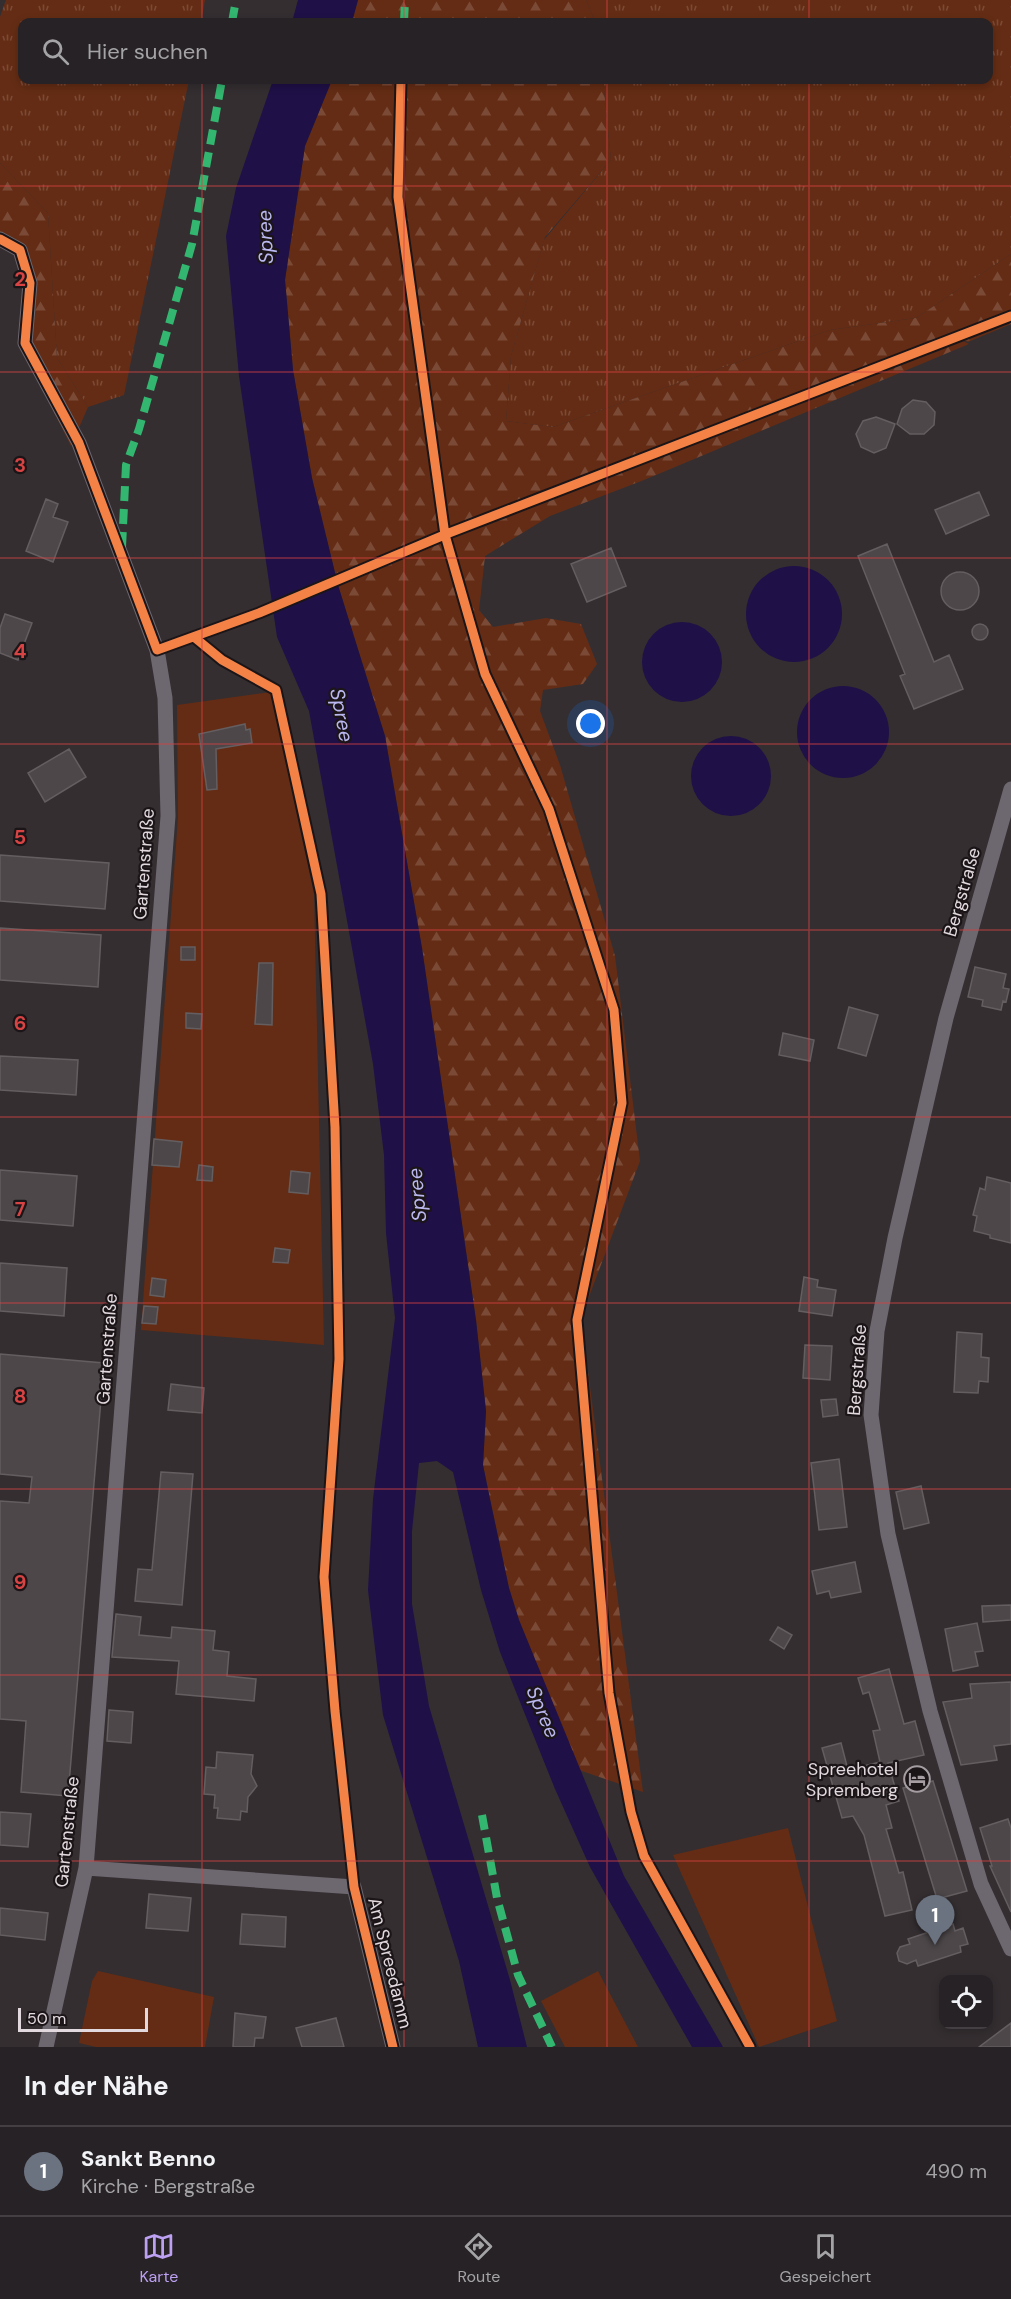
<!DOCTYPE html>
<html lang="de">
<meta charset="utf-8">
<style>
body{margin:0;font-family:"DM Sans",sans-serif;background:#332f32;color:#f1f3f6}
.controls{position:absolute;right:18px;bottom:18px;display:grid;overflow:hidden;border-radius:12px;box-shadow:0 3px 9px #0003}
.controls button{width:54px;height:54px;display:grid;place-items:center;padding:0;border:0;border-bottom:2px solid #433f42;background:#272225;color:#f1f3f6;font:30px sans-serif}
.scale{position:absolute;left:18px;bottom:15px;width:130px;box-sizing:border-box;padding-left:6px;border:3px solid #e2d9de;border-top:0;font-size:16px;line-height:21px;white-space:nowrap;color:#e2d9de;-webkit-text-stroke:4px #1b1518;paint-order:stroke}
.you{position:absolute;left:591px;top:724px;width:21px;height:21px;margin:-15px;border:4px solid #fff;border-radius:50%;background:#1a73e8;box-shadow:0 0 0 9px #1a73e833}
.badge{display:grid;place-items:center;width:39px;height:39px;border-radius:50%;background:#bca0f2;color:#fff;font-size:20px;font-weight:700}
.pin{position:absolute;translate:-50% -50px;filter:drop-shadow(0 2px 3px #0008)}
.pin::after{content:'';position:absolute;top:32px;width:21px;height:18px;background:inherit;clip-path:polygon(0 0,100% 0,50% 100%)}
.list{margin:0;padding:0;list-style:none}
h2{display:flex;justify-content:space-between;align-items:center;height:78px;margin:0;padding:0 24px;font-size:26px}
h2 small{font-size:20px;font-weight:400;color:#a4a4a7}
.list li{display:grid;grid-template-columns:39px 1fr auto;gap:18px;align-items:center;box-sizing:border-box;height:90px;padding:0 24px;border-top:2px solid #433f42}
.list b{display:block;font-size:22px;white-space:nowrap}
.list p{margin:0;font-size:20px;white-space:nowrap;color:#a4a4a7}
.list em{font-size:20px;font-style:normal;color:#a4a4a7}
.icon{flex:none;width:33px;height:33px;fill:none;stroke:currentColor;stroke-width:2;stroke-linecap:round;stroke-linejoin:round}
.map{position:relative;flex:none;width:1011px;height:2047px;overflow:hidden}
.search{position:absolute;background:#272225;box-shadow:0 3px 9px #0003;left:18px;right:18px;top:18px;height:66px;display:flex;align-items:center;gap:15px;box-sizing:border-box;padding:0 21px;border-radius:12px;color:#a4a4a7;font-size:22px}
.sheet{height:168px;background:#272225}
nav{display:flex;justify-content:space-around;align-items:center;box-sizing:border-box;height:84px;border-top:2px solid #433f42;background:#272225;font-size:16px;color:#a4a4a7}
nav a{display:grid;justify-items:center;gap:3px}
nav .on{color:#bca0f2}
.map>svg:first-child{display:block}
.grass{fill:url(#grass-tufts)}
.forest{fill:url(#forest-firs)}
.garden{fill:#642c14}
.water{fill:#1f1047}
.building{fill:#4d4749;stroke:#645e60;stroke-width:1.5}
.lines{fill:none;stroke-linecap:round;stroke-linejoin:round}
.street{stroke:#6d676f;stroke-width:15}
.quiet{stroke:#33b770;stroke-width:8;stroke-dasharray:15 8;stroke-linecap:butt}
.cycleway-casing{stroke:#1b1518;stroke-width:13}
.cycleway{stroke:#f48246;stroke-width:9}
.grid{fill:none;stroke:#d84343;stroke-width:1.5;stroke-opacity:0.55}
.labels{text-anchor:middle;stroke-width:4.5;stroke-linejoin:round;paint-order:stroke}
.street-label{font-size:18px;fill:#e2d9de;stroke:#1b1518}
.poi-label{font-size:18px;fill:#e2d9de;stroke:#1b1518;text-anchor:end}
.water-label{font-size:20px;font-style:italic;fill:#bab7f0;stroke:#1b1518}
.grid-label{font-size:20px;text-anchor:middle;font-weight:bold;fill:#d84343;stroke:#1b1518;stroke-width:4.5;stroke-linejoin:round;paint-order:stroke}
</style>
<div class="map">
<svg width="1011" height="2047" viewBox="0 0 1011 2047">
<defs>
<pattern id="grass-tufts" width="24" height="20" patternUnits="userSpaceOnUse" patternTransform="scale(1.5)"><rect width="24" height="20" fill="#642c14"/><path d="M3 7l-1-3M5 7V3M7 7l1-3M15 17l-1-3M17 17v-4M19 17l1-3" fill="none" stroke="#7a4a36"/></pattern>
<pattern id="forest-firs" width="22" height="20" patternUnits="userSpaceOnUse" patternTransform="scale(1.5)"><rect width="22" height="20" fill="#642c14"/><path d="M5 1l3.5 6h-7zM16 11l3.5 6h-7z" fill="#7a4a36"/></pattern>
</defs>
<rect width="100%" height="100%" fill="#342e31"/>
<!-- grass -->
<path class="grass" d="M6,0H205L201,22H22V80H189L124,395L88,407L57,358L48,213L0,163V17Z
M586,0H1011V254L916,318L830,330L553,427L506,421L511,356L544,240L611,160L603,80H988V22H595Z"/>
<!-- forest -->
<path class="forest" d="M358,0H586L595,22H352Z
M332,80H603L611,160L545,237L511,356L506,421L553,427L830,330L916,318L1011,254V324L968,342L944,331L969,344L644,480L550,516L485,556L479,610L493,627L546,618L581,624L597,664L583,684L543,690L540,711L560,765L615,956L640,1161L581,1318L643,1792L579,1770L519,1620L509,1588L490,1499L483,1465L486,1411L476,1320L422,948L385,736L338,585L312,478L293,370L285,280L305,146Z
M0,163L48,213L57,358L88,407L71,446L19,343L26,282L11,249L0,245Z"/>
<!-- garden -->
<path class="garden" d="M271,692L314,894L324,1345L141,1330L178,817L177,705Z
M788,1828L837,2021L759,2047L673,1855Z
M98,1971L214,1997L205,2047H96L79,2043L92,1981Z
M598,1971L638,2047H565L541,2001Z"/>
<!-- water -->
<path class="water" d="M298,0H358L352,22H292Z
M273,80H332L305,146L285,280L293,370L312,478L338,585L385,736L422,948L476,1320L486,1411L483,1465L490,1499L509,1588L519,1620L624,1876L723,2047H692L590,1867L555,1789L500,1652L481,1590L453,1472L437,1461L419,1463L412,1531V1604L429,1706L510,1980L527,2047H478L459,1961L383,1715L368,1590L373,1499L395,1318L386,1233L384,1155L373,1064L309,711L277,637L239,376L226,236L236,188Z
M746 614a48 48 0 1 1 96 0a48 48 0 1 1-96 0Z
M642 662a40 40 0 1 1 80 0a40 40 0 1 1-80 0Z
M797 732a46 46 0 1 1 92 0a46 46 0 1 1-92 0Z
M691 776a40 40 0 1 1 80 0a40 40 0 1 1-80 0Z"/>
<!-- building -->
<path class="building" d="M913,400L926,402L935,412L934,425L924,434H910L897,424L902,409Z
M876,417L895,424L886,448L874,453L861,447L856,434L863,421Z
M979,492L989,515L946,534L935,510Z
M46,499L58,504L53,517L68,522L53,562L26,551Z
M887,544L934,662L949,655L963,689L914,709L900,676L905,674L858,556Z
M611,548L626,586L587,602L571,564Z
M941 591a19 19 0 1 1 38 0a19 19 0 1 1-38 0Z
M5,614L32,623L18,660L0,653V628Z
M972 632a8 8 0 1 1 16 0a8 8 0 1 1-16 0Z
M245,724L246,730L250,729L252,743L216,749L217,789L207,790L199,734Z
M69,749L86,777L45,802L28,773Z
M0,855L109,863L105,909L0,901Z
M0,928L101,935L98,987L0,980Z
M181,947H195V960H181Z
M259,963H273L272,1025L255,1024Z
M975,967L1006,974L1003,988L1009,989L1006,1002L1003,1001L1001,1010L982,1006L983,1000L968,997Z
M849,1007L878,1015L866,1056L838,1048Z
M186,1013L202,1014L201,1029L186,1028Z
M783,1033L814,1040L810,1061L779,1055Z
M0,1056L78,1060L76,1095L0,1090Z
M154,1139L182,1142L179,1167L152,1165Z
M199,1165L213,1167L212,1181L197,1180Z
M0,1170L77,1176L73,1226L0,1220Z
M291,1171L310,1173L308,1194L289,1192Z
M987,1177L1011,1183V1243L990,1238V1235L974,1231L977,1216L973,1215L980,1188L985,1190Z
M275,1248L290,1250L288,1263L273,1262Z
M0,1263L67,1268L64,1316L0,1311Z
M804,1277L818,1280L817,1287L836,1290L832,1316L799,1311Z
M152,1278L166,1280L164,1297L150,1295Z
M144,1306L158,1307L156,1324L142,1323Z
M957,1332L982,1334L981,1357L989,1358L988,1382L979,1381L978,1393L954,1392Z
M805,1345L832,1346L830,1380L803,1378Z
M0,1354L104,1363L68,1796L21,1792L26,1721L0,1719V1501L29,1503L32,1477L0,1474Z
M171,1384L204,1388L202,1413L168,1410Z
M836,1399L838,1415L823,1417L821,1400Z
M839,1459L847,1527L819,1530L811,1463Z
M161,1472L193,1474L182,1605L135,1601L138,1569L152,1570Z
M921,1486L929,1523L904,1529L896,1492Z
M855,1562L861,1592L831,1598L829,1591L817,1594L812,1571Z
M1011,1605V1620L983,1622L982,1606Z
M116,1614L141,1617L139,1635L171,1638L172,1627L215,1631L213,1650L229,1652L227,1676L256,1679L254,1701L176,1694L179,1661L112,1657Z
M977,1623L983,1651L975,1652L978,1666L953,1671L945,1629Z
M778,1627L792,1635L784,1649L770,1640Z
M889,1669L904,1724L915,1721L924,1755L888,1763L899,1801L886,1805L892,1828L886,1829L899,1873L903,1872L912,1910L885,1916L864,1835L853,1816L842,1818L822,1748L841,1743L848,1770L880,1762L873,1731L880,1730L869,1692L863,1694L858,1678Z
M1011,1682V1744L994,1746L997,1760L961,1765L943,1702L972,1698L970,1684Z
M109,1710L133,1712L131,1743L107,1741Z
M217,1752L253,1755L251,1774L257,1786L248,1797L247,1812L241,1811L240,1820L217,1818L218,1808H214L215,1795L204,1794L206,1767L216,1768Z
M933,1781L967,1891L937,1899L903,1788Z
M0,1812L31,1814L28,1847L0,1845Z
M1008,1819L1011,1828V1912L990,1866H992L980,1828Z
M149,1894L191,1898L188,1931L146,1928Z
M0,1908L48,1913L45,1940L0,1935Z
M242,1914L286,1917L285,1947L240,1944Z
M953,1924L955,1931L963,1928L968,1944L960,1946L961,1952L918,1966L916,1960L907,1964L899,1961L897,1953L900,1947L910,1944L908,1939Z
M235,2013L266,2017L263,2038H255L254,2047H233Z
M336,2018L344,2047H302L296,2028Z
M1011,2023V2047H979Z"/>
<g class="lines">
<!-- street -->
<path class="street" d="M0,239L20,250L30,283L25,343L79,443L157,650L165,698L168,816L86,1868L46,2047
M1011,789L946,1018L895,1238L877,1331L871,1415L888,1534L930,1711L981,1884L1011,1949
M86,1868L354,1887L393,2047"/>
<!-- quiet -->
<path class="quiet" d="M232,22L236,0
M404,22L405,0
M122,547L126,465L139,429L192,244L222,80
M482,1815L497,1898L518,1975L552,2047"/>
<!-- cycleway casing -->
<g class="cycleway-casing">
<path id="cycleway" d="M401,80L398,197L445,535L485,674L549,809L614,1010L622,1103L577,1320L609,1693L631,1812L644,1856L750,2047
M0,239L20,250L30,283L25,343L79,443L157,650L259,613L449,533L1011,316
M194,637L222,660L276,690L321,894L335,1127L339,1359L324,1577L335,1711L354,1887L393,2047"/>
</g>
<!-- cycleway -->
<use href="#cycleway" class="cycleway"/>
</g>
<!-- grid -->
<path class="grid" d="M202,0V22M404,0V22M607,0V22M809,0V22M202,80V2047M404,80V2047M607,80V2047M809,80V2047M0,186H1011M0,372H1011M0,558H1011M0,744H1011M0,930H1011M0,1117H1011M0,1303H1011M0,1489H1011M0,1675H1011M0,1861H1011"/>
<!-- icons -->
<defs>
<g id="hotel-ring" transform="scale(1.35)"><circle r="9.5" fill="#1b1518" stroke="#a59da1" stroke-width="1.5"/><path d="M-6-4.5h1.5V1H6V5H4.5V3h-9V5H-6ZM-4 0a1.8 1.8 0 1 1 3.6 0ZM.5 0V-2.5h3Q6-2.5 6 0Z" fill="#a59da1"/></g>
</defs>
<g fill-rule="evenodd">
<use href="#hotel-ring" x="917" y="1779"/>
</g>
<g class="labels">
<!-- street labels -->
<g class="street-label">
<text transform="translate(144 864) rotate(-86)" y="6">Gartenstraße</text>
<text transform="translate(962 892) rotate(-74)" y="6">Bergstraße</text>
<text transform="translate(107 1349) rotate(-86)" y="6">Gartenstraße</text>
<text transform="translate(857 1370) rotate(-86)" y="6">Bergstraße</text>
<text transform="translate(67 1832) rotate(-84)" y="6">Gartenstraße</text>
<text transform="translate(390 1963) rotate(76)" y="6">Am Spreedamm</text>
</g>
<!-- poi labels -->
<g class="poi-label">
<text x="898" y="1775">Spreehotel<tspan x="898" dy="21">Spremberg</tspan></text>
</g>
<!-- water labels -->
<g class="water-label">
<text transform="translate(265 237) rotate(-92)" y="7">Spree</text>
<text transform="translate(342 715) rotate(79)" y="7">Spree</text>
<text transform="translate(417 1195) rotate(-95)" y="7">Spree</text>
<text transform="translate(543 1712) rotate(67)" y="7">Spree</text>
</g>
</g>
<g class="grid-label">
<text x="20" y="286">2</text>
<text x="20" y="472">3</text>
<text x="20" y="658">4</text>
<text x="20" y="844">5</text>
<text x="20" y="1030">6</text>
<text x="20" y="1216">7</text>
<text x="20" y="1403">8</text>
<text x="20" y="1589">9</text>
</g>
</svg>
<div class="controls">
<button><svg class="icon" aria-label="locate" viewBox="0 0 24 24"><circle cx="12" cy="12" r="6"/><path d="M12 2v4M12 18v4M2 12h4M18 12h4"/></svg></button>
</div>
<div class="scale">50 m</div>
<div class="you"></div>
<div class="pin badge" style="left:935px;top:1945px;background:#6b7280">1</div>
<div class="search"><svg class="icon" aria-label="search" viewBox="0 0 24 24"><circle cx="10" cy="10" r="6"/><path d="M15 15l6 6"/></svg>Hier suchen</div>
</div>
<section class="sheet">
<h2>In der Nähe<small></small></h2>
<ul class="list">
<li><span class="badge" style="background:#6b7280">1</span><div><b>Sankt Benno</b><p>Kirche · Bergstraße</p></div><em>490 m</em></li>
</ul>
</section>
<nav>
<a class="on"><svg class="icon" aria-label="map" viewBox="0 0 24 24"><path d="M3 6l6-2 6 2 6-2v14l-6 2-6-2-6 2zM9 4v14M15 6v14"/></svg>Karte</a>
<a><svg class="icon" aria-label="directions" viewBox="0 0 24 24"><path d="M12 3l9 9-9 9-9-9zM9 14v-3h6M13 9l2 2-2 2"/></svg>Route</a>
<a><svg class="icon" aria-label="saved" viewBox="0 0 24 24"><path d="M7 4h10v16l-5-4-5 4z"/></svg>Gespeichert</a>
</nav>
